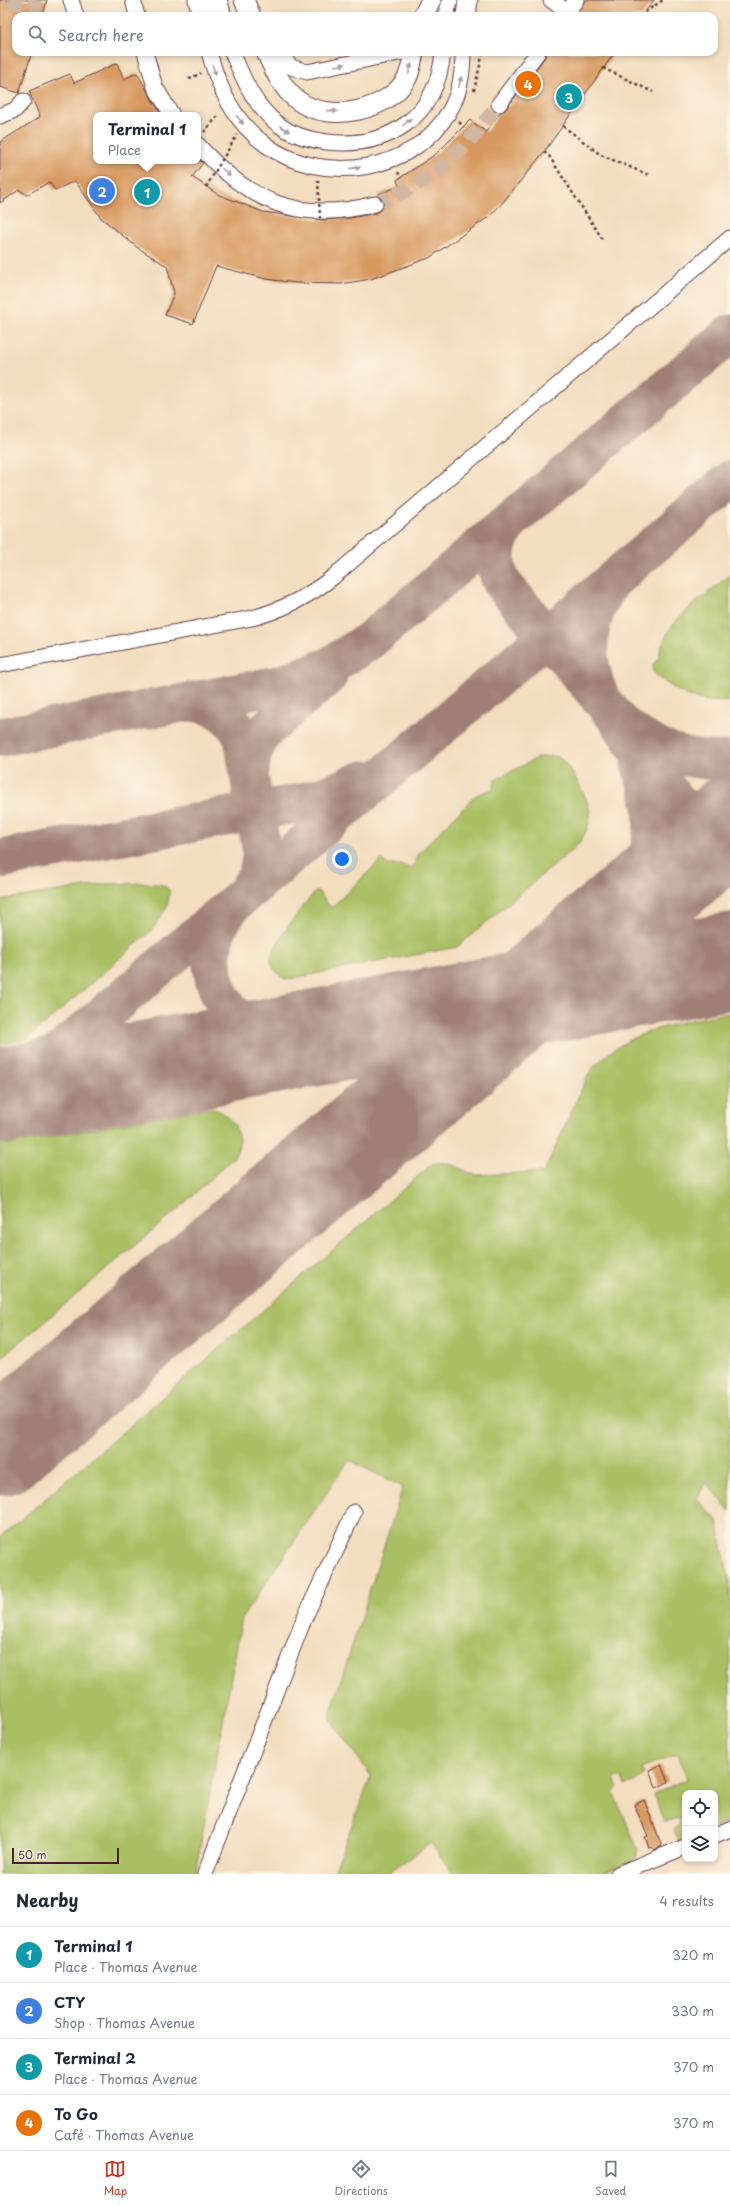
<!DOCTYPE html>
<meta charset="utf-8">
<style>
body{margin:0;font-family:"Playpen Sans",sans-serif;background:#f2f2f3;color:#1f2937}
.controls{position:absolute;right:12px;bottom:12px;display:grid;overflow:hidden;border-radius:8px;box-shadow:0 2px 6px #0003}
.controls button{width:36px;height:36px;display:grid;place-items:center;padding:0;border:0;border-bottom:1px solid #e0e1e3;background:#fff;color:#1f2937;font:20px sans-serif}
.scale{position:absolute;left:12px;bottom:10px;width:107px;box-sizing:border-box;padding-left:4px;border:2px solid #4a1f2b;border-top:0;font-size:11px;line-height:14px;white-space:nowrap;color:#4a1f2b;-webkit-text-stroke:3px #fcf5e5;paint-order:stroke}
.you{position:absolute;left:342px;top:859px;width:14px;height:14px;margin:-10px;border:3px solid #fff;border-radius:50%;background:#1a73e8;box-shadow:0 0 0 6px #1a73e833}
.badge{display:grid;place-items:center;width:26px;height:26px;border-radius:50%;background:#c8321e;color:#fff;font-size:13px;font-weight:700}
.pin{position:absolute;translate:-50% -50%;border:2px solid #fff;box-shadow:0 1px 4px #0006}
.popup{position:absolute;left:93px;top:112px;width:108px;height:52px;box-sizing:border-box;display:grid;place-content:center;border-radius:8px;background:#fff;filter:drop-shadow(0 1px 3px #0005);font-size:13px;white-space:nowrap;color:#747a83}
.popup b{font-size:15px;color:#1f2937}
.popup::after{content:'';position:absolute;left:50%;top:100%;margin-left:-8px;border:8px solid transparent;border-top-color:#fff}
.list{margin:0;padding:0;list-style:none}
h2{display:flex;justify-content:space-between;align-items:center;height:52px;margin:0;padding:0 16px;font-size:17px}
h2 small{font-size:13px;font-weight:400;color:#747a83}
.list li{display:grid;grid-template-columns:26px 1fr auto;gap:12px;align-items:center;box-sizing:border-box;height:56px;padding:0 16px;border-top:1px solid #e0e1e3}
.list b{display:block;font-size:15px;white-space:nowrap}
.list p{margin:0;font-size:13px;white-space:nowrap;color:#747a83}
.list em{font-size:13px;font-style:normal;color:#747a83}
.icon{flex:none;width:22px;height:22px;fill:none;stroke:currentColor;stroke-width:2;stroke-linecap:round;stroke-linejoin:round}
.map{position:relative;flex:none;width:730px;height:1874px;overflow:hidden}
.search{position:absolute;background:#fff;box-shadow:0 2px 6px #0003;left:12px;right:12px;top:12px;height:44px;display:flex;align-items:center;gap:10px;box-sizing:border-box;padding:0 14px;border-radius:12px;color:#747a83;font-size:15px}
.sheet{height:276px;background:#fff}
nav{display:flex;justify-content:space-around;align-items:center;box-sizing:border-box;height:56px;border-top:1px solid #e0e1e3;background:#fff;font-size:11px;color:#747a83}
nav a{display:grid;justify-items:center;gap:2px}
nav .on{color:#c8321e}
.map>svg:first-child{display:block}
.green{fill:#a9bf64;stroke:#7a6f48}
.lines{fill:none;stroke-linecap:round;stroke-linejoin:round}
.taxiway{stroke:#9e7e75;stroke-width:39}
.runway{stroke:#9e7e75;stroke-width:97}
.building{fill:#d7985f}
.minor-tunnel{stroke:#d1b7a1;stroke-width:15;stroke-dasharray:15 8;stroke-linecap:butt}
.minor-casing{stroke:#633c41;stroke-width:17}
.major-casing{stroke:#633c41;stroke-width:21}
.path{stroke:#633c41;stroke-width:2.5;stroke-dasharray:3 3;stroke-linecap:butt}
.minor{stroke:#fff;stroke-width:15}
.major{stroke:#fff;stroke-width:19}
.path-bridge{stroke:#633c41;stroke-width:2.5;stroke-dasharray:3 3;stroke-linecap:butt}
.oneway{fill:#ae9aa0}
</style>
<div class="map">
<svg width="730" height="1874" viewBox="0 0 730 1874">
<rect width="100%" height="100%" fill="#fcf5e5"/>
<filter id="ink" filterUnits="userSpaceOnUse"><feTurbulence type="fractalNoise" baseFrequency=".025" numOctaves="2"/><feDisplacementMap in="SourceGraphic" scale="8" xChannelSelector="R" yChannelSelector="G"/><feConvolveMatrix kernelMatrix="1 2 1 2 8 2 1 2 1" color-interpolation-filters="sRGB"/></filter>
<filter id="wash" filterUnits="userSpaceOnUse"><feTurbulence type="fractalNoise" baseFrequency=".012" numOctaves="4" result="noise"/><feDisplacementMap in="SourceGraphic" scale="16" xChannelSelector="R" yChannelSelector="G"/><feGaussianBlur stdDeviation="0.9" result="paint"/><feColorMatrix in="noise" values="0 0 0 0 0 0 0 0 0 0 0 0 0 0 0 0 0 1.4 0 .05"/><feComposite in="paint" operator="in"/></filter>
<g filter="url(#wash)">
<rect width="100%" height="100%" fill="#f3ddbf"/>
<!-- green -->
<path class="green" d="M730,575V701C697,704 677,693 653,672V664L659,658C663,621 703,598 730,575Z
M556,756C567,759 590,801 590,813C591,825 582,841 573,849L457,947L288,979L283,978C277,973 272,968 271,960C271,946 306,901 317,890L331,908L382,859L387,865H401L412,869L419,853L476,795L493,789L495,780L539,757Z
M145,883L163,885L169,890C171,906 159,920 150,932L27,1039L0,1044V900L105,884Z
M730,1013V1511L706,1482L697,1499L717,1520L730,1586V1821L715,1828V1793H685V1839L678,1842L674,1830L681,1822L678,1818L664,1823L654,1794L687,1780L678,1754L641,1768L644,1774L634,1782L625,1785L621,1776L614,1779L618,1787L613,1792L638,1850L635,1859L599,1874H453L431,1843L386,1874H333L371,1776L329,1718L403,1487L349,1460L242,1618L195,1874H0V1538L432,1164C455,1159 458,1171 477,1175L540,1172L543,1174L589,1073C623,1030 679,1022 730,1013Z
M208,1108C231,1110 248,1137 234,1157L178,1209L0,1359V1146Z"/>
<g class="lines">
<!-- taxiway -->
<path class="taxiway" d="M509,523C495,540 492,562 502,583L615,716L653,772L730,865
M599,694C583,657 585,621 608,587
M190,702C215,704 232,716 243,738L262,853L258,873L246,893
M626,727C656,751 691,763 730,760
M0,737L279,685L330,666L369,641L730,334
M250,771L252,754L262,733L328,676
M0,859L300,803L324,796L363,780
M229,910C196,950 212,1013 261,1032C277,1039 295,1038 313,1038
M582,950C635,891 674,848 640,764
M0,1103L730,480"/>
<!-- runway -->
<path class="runway" d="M0,1096L730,961
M0,1447L730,824"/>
</g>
<g id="blocks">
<!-- building -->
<path class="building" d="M0,0H47L43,16H16V52H32L19,93L0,87Z
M585,0H654L642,16H576Z
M547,52H615L544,152L504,201L490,216L429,258L371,279L341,284L296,283L266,279L216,266L193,324L165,315L174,293L167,266L138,248L101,218L75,181L55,190L49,182L27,195L19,190L0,203V142L40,117L29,91L70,74L74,83L117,63L124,79L137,73L161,115H96V161H201L203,163L192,177L217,194L263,212L323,220L349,218L377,213L381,210L384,203L381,198L377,195L399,186L397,180L436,154L470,120L486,132L500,113L506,109L545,57Z
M661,1765L668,1782L656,1788L649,1770Z
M644,1800L662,1846L654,1850L652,1847L649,1848L645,1837L648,1836L634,1805Z"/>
</g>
</g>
<g filter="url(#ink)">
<use href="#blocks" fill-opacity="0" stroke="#633c41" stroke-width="1"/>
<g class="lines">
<!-- minor-tunnel -->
<path class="minor-tunnel" d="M9,0L34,7L36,0
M375,204C433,181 462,153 499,104"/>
<!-- minor casing -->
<g class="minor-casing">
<path id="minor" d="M71,0L76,16
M133,0L137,16
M196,0L200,16
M205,0L214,16
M551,0L567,12
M446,16L450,0
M565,16L576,0
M145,52L155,87L172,115
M209,52C219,89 234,122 266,145C322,186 415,173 450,110C460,93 463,72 463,52
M232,52C244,80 254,106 279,125C293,135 310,140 327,142C390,149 437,116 443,52
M278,52L291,67L307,72L403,52
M499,104L538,52
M0,116L15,110L23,101
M198,145C249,202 299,224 375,204
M0,665L252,618C283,610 308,597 333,577L730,238
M715,1835L730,1829
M205,1874L304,1619L354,1512
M618,1874L685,1847"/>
</g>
<!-- major casing -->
<g class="major-casing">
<path id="major" d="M217,0L222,16
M244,0L251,16
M423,16L431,0
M466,16L468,0
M266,52C274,70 283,91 300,102C331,123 388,111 407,78C411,70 412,61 414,52"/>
</g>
<!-- path -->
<path class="path" d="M645,12L663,0
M603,68L653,92
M189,79L201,73
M474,91L483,52
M459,122L464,127
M563,126L601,155L649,175
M204,132L219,115
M544,152L549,156L603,240
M398,172L401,178"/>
<!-- minor -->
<use href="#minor" class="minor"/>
<!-- major -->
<use href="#major" class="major"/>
<!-- path-bridge -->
<path class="path-bridge" d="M318,180L320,218
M206,187L237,135"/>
</g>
<!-- one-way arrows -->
<defs><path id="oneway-solid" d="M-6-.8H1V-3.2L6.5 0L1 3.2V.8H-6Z"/></defs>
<g class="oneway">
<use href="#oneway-solid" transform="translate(340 65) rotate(-12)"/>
<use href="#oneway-solid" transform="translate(410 69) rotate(-74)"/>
<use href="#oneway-solid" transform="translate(214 70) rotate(73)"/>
<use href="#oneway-solid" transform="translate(460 82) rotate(-77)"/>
<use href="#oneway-solid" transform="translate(332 111) rotate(5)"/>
<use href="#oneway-solid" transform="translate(240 120) rotate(51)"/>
<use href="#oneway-solid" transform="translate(407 122) rotate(-40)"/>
<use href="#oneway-solid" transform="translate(285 129) rotate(32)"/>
<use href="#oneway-solid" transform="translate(355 168) rotate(-6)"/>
<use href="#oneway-solid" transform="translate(226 172) rotate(40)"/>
</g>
</g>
</svg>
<div class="controls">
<button><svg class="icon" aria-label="locate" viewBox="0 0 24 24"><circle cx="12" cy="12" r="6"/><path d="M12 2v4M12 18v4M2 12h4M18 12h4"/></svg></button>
<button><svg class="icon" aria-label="layers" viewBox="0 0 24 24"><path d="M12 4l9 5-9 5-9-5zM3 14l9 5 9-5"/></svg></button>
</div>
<div class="scale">50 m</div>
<div class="you"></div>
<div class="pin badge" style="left:147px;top:192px;background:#0f9aa8">1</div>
<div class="popup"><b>Terminal 1</b>Place</div>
<div class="pin badge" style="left:102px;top:191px;background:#3f7fe0">2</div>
<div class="pin badge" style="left:569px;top:97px;background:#0f9aa8">3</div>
<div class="pin badge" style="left:528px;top:84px;background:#e8710a">4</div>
<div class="search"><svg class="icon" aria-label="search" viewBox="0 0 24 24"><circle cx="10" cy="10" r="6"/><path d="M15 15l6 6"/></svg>Search here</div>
</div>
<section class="sheet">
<h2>Nearby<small>4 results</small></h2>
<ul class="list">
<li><span class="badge" style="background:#0f9aa8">1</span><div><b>Terminal 1</b><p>Place · Thomas Avenue</p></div><em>320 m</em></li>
<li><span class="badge" style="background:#3f7fe0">2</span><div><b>CTY</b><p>Shop · Thomas Avenue</p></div><em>330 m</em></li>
<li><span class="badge" style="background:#0f9aa8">3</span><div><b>Terminal 2</b><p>Place · Thomas Avenue</p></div><em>370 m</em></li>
<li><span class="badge" style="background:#e8710a">4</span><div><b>To Go</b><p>Café · Thomas Avenue</p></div><em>370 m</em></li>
</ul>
</section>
<nav>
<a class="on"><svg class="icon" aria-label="map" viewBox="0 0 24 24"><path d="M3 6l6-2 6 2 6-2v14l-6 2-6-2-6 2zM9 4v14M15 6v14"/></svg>Map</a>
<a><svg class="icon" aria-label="directions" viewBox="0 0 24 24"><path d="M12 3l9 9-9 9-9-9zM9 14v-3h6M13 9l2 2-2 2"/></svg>Directions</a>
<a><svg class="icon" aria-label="saved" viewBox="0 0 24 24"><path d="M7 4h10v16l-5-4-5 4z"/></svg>Saved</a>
</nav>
